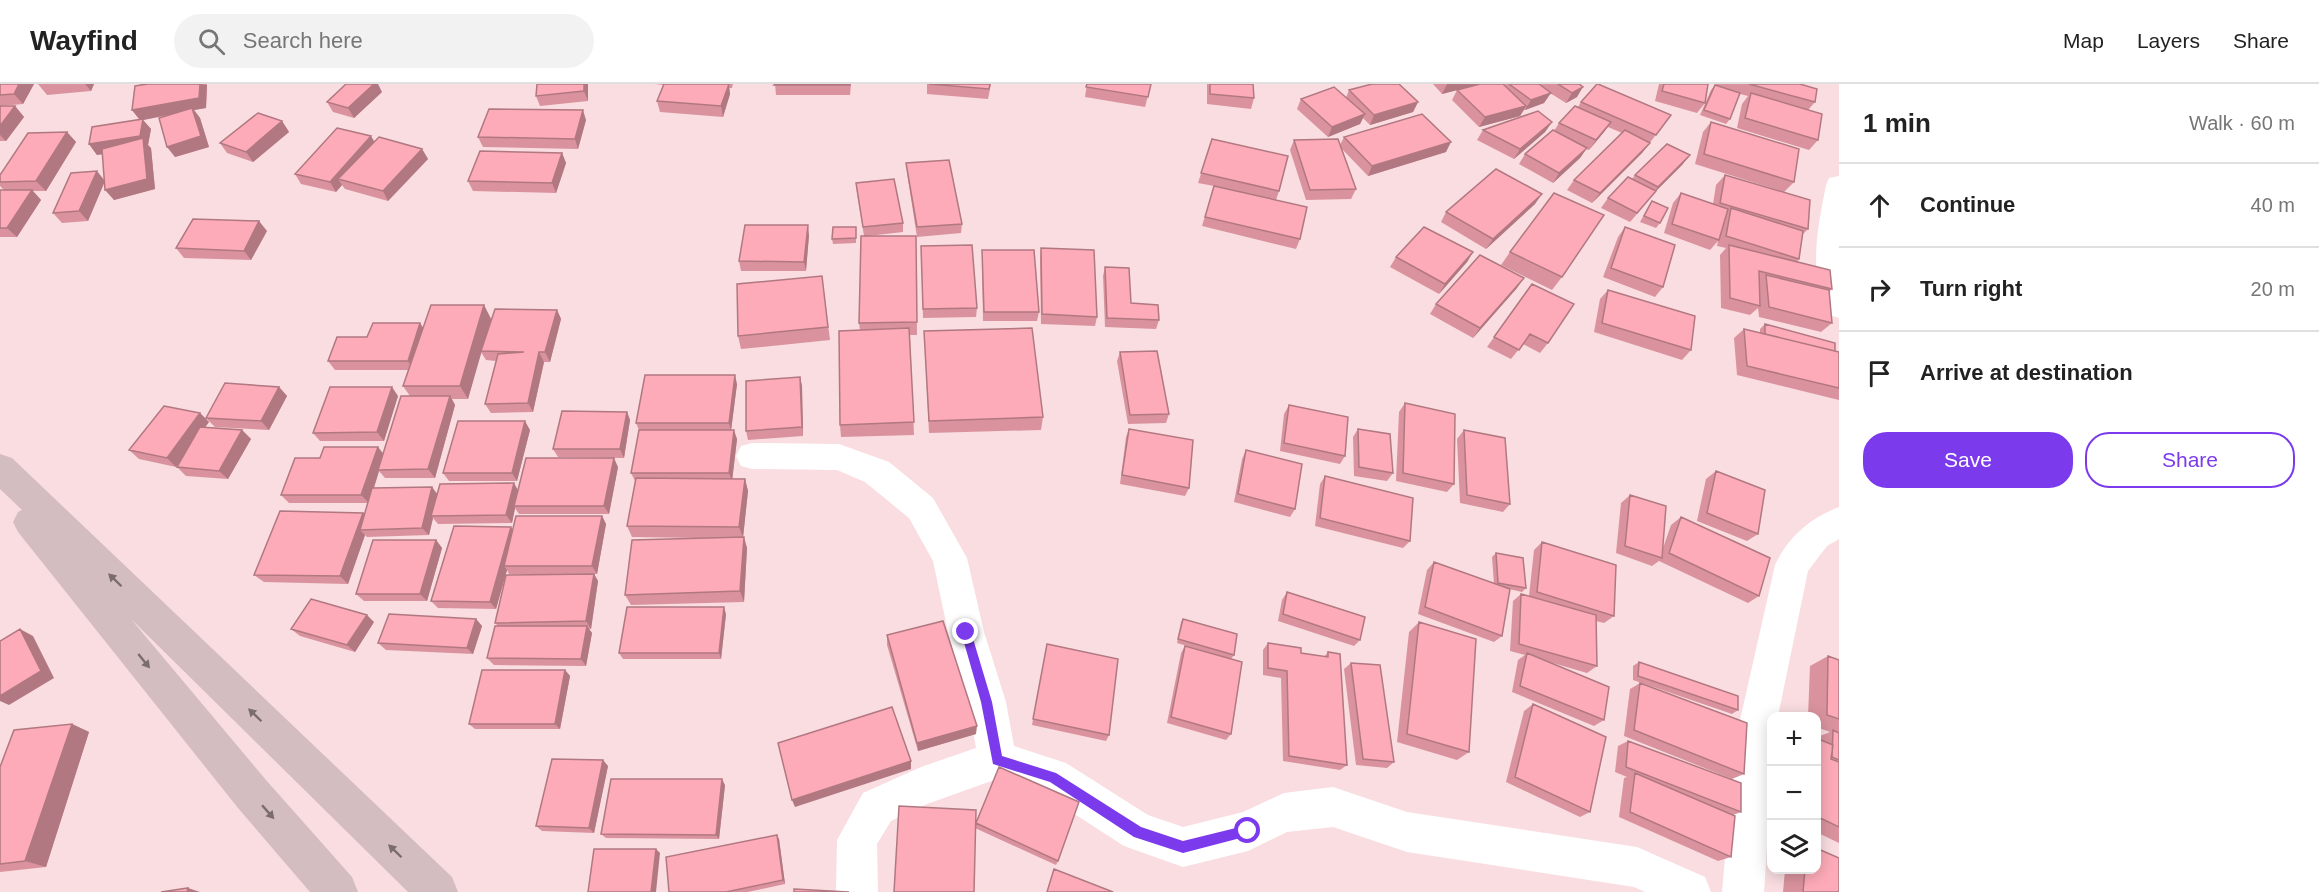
<!DOCTYPE html>
<meta charset="utf-8">
<style>
body{margin:0;font-family:Arial,sans-serif;background:#f2f2f2;color:#222}
.controls{position:absolute;right:18px;bottom:18px;display:grid;overflow:hidden;border-radius:12px;box-shadow:0 3px 15px #0003}
.controls button{width:54px;height:54px;display:grid;place-items:center;padding:0;border:0;border-bottom:2px solid #e0e0e0;background:#fff;color:#222;font:30px sans-serif}
.stop{position:absolute;width:18px;height:18px;margin:-14px;border:4px solid #7c3aed;border-radius:50%;background:#fff}
.stop.end{background:#7c3aed;border-color:#fff;box-shadow:0 2px 6px #0008}
.list{margin:0;padding:0;list-style:none}
h2{display:flex;justify-content:space-between;align-items:center;height:78px;margin:0;padding:0 24px;font-size:26px}
h2 small{font-size:20px;font-weight:400;color:#767676}
.list li{display:grid;grid-template-columns:39px 1fr auto;gap:18px;align-items:center;box-sizing:border-box;height:84px;padding:0 24px;border-top:2px solid #e0e0e0}
.list b{display:block;font-size:22px;white-space:nowrap}
.list em{font-size:20px;font-style:normal;color:#767676}
.actions{display:flex;gap:12px;padding:18px 24px}
.actions a{flex:1;padding:14px 0;border:2px solid #7c3aed;border-radius:24px;text-align:center;font-size:21px;color:#7c3aed}
.actions .main{background:#7c3aed;color:#fff}
.icon{flex:none;width:33px;height:33px;fill:none;stroke:currentColor;stroke-width:2;stroke-linecap:round;stroke-linejoin:round}
.map{position:relative;flex:none;width:1839px;height:808px;overflow:hidden}
header{display:flex;align-items:center;gap:36px;box-sizing:border-box;height:84px;padding:0 30px;background:#fff;border-bottom:2px solid #e0e0e0}
header strong{font-size:28px}
nav{display:flex;gap:33px;margin-inline-start:auto;font-size:21px}
.search{width:420px;height:54px;background:#f2f2f2;display:flex;align-items:center;gap:15px;box-sizing:border-box;padding:0 21px;border-radius:33px;color:#767676;font-size:22px}
main{display:flex}
aside{flex:1;background:#fff}
.map>svg:first-child{display:block}
.lines{fill:none;stroke-linecap:round;stroke-linejoin:round}
.street{fill:#fff;fill-rule:evenodd}
.secondary{fill:#d4bdc1;fill-rule:evenodd}
.wall{fill:#da939e}
.shaded-wall{fill:#b17881}
.building{fill:#fdabb8;stroke:#b17881;stroke-width:1.5}
.oneway{fill:#7b6c6e}
.route{fill:#7c3aed}
</style>
<header>
<strong>Wayfind</strong>
<div class="search"><svg class="icon" aria-label="search" viewBox="0 0 24 24"><circle cx="10" cy="10" r="6"/><path d="M15 15l6 6"/></svg>Search here</div>
<nav><a>Map</a><a>Layers</a><a>Share</a></nav>
</header>
<main>
<div class="map">
<svg width="1839" height="808" viewBox="0 0 1839 808">
<rect width="100%" height="100%" fill="#f9dde1"/>
<g class="lines">
<!-- street -->
<path class="street" d="M1839,92V234L1829,231C1807,192 1818,142 1826,101L1829,94Z
M752,359L839,360L889,378L933,414L967,474L984,548L1006,618L1014,662L1066,679L1148,731L1183,743L1243,728L1284,709L1333,703L1407,728L1637,763L1705,793L1711,808H1645L1634,803L1407,768L1333,743L1287,748L1248,767L1183,783L1124,762L1042,709L997,695L927,720L891,737L877,760L878,808H836L837,756L863,709L921,683L976,664L968,618L948,548L933,477L909,434L865,398L837,386L752,385L741,382L736,372L741,362Z
M1839,423V455L1827,462L1808,487L1778,632H1772V691L1764,808H1722L1736,654L1775,481C1788,453 1810,434 1839,423Z"/>
<!-- secondary -->
<path class="secondary" d="M0,370L12,374L452,793L458,808H408L131,535L266,696L352,793L358,808H310L238,724L18,448L13,438L18,428L22,426L0,405Z"/>
</g>
<!-- wall -->
<path class="wall" d="M0,0H34L23,20L0,22Z
M38,0H94L91,7L47,11Z
M140,0H207L206,24L194,26L200,34L209,63L175,73L168,31L143,36L151,45L148,61L151,64L155,105L114,116L104,99L88,137L62,139L53,129L104,96L103,70L97,71L89,60L139,35L132,26L141,1Z
M588,0V17L540,22L536,12Z
M655,0H733L732,4H729L730,10L723,33L660,28L657,17L663,1Z
M775,0H851L850,11H776Z
M927,0H991L988,15L927,10Z
M1087,0H1151L1145,23L1085,13Z
M1207,0H1253L1254,14L1251,25L1207,20Z
M1433,0H1582L1580,1L1577,13L1566,19L1550,9L1544,19L1525,26H1524L1520,32L1479,43L1452,16L1457,6L1442,10Z
M1659,0H1708L1705,19L1697,29L1655,17Z
M1716,0H1800L1815,18L1808,26L1818,56L1809,66L1737,44L1742,20L1748,12L1740,10L1730,35L1726,40L1700,31L1711,6Z
M1349,6L1418,18L1413,28L1370,41L1363,34L1360,40L1328,53L1297,25L1301,15L1346,14Z
M382,8L354,34L333,28L327,18Z
M1581,18L1671,31L1642,69L1592,119L1567,106L1574,96L1622,49L1608,43L1589,66L1586,65L1580,74L1553,99L1519,80L1525,70L1554,47L1559,39L1578,23Z
M0,22H15L24,33L6,57H0Z
M586,36L578,65L483,63L478,53Z
M282,37L289,48L253,78L227,69L220,59Z
M1552,38L1545,48L1514,75L1477,56L1483,46Z
M1711,38L1794,98L1784,108L1695,80L1703,48Z
M67,48L76,58L46,107H33L41,116L17,153H0V106H4L0,102V91Z
M1344,53L1446,68L1368,92L1342,65L1356,105L1351,115L1306,116L1290,66L1294,56L1340,61Z
M1212,55L1279,107L1276,116L1300,155L1296,165L1202,142L1214,102L1198,99Z
M374,58L422,65L428,75L388,117L345,105L342,101L336,108L301,100L295,90Z
M562,69L566,79L556,109L473,107L468,97Z
M1690,71L1682,81L1655,108L1630,138L1601,124L1608,114L1632,95L1635,91Z
M906,79L962,140L961,149L917,153L907,89Z
M1725,91L1808,145L1803,150L1799,175L1797,178L1832,205L1829,208L1832,239L1821,248L1759,233L1758,224L1750,231L1721,224L1720,171L1726,164L1717,162L1718,157L1710,166L1664,149L1673,119L1681,109L1713,120L1716,101Z
M856,99L903,139V148L868,152H916L917,251H910L914,351L841,353L840,341L860,246L859,239L864,152L857,109Z
M1652,117L1660,139L1656,144L1640,138L1648,123Z
M1535,120L1486,165L1441,138L1446,128Z
M856,143V159L833,160L832,155Z
M1625,143L1663,203L1655,213L1603,193L1618,153Z
M267,147L251,176L184,174L176,164Z
M809,151L806,187H741L739,177Z
M921,162L977,224L976,233L923,234Z
M1041,164L1097,233L1095,242L1041,240L1040,174Z
M982,166L1039,228L1037,237H983L982,176Z
M1473,168L1467,178L1439,210L1390,183L1396,173Z
M1510,168L1562,193L1552,206L1501,181Z
M1105,183L1131,219L1159,236L1156,245L1105,243L1103,192Z
M822,192L830,256L741,265L738,252Z
M1532,200L1548,259L1540,269L1523,260L1511,275L1487,263Z
M1517,204L1473,254L1430,230L1436,220Z
M1608,206L1691,266L1682,276L1594,248L1600,215Z
M484,221L491,235L557,226L561,235L550,278H544L533,328L491,329L485,320L496,277L486,276L481,268L468,315H452L455,321L435,394H385L379,387L374,404L438,410L518,406L618,383L609,430H519L515,424L512,439L438,440L433,434L429,451L367,453L365,451L348,500L264,498L254,491L363,429L365,430L368,419H289L281,411L320,374L378,363L383,370L410,312L403,302L409,286H335L328,277L367,253L423,244Z
M1765,240L1839,268V316L1737,291L1734,254L1744,245L1760,249V245Z
M924,247L1043,333L1041,346L929,349Z
M1120,268L1169,330L1166,339L1128,340L1117,277Z
M800,293L802,302L803,352L748,356L746,347Z
M737,300L731,346L737,355L732,395H745L748,407L743,453L747,464L744,518L631,521L625,511L699,454L632,453L627,442L635,397L631,389L639,346L636,339Z
M279,303L287,312L269,346L215,343L206,334Z
M398,312L384,357H320L313,349Z
M1405,319L1454,400L1447,408L1396,397L1399,328Z
M1289,321L1345,372L1340,380L1280,367L1284,330Z
M627,328L630,336L624,374L558,373L553,365Z
M200,329L209,338L205,343L242,346L251,355L228,395L186,392L177,383L180,377L176,383L139,375L129,366Z
M1129,345L1189,404L1185,412L1120,400L1126,353Z
M1358,345L1393,389L1387,397L1354,392L1353,353Z
M530,346L517,397H449L443,389Z
M1464,346L1510,420L1503,428L1460,419L1457,355Z
M1246,366L1295,425L1290,433L1234,418L1242,375Z
M1716,387L1758,450L1747,457L1697,437L1706,395Z
M1325,392L1410,457L1403,464L1315,442L1320,400Z
M1630,411L1663,464L1671,441L1681,433L1759,512L1748,519L1659,477L1652,482L1616,469L1621,419Z
M602,432L606,440L597,490H594L598,497L591,545H589L592,549L586,582L494,581L487,574L498,542L495,539L582,490H509L507,486L496,525L438,524L431,517L513,446Z
M436,456L442,464L427,517H364L356,510Z
M1542,458L1614,532L1604,539L1596,537L1597,582L1587,589L1546,577L1604,636L1594,642L1512,608L1518,576L1525,571L1510,567L1513,517L1521,510L1529,512L1534,466Z
M1496,469L1526,504L1522,508L1509,505L1502,552L1494,558L1418,530L1427,486L1434,478L1494,500L1492,473Z
M1287,508L1360,556L1354,562L1278,537L1282,516Z
M726,530L721,575H623L619,569Z
M476,535L482,542L473,570L386,566L378,559Z
M1183,535L1234,571L1231,575L1177,559L1181,538Z
M374,538L355,568L300,552L291,545Z
M1419,538L1469,668L1457,676L1397,658L1409,548Z
M887,551L976,650L918,667L887,561Z
M1268,559L1301,569L1324,573L1328,568L1347,681L1340,686L1283,677L1281,594L1263,591V566Z
M1047,560L1109,651L1106,657L1032,641Z
M1185,562L1231,650L1226,656L1167,639L1181,569Z
M1828,572L1839,576V759L1816,748V654L1820,655V652L1830,648L1816,643V633H1808L1810,582Z
M1639,578L1738,626L1732,630L1633,596V582Z
M1351,579L1394,678L1387,684L1356,681L1344,585Z
M565,586L570,592L560,645H475L469,640Z
M1640,599L1744,690L1732,695L1624,652L1630,605Z
M1533,620L1590,728L1580,733L1506,698L1524,627Z
M72,640L89,648L46,783L0,788V683Z
M1628,657L1741,728L1733,731L1731,773L1718,777L1619,733L1624,694L1627,693L1615,688L1618,662Z
M608,682L594,749L542,747L536,742Z
M999,683L1058,777L1056,781L975,744V740Z
M725,701L719,755L606,754L601,750Z
M779,755L785,800L748,808H669Z
M1785,786H1816L1839,808H1783Z"/>
<!-- shaded-wall -->
<path class="shaded-wall" d="M19,0H34L23,20L14,10Z
M85,0H94L91,7Z
M200,0L207,1L206,24L194,26L200,34L209,63L175,73L167,63L193,26L143,36L151,45L148,61L151,64L155,105L114,116L105,106L144,63L97,71L89,60L140,36L132,26Z
M374,0H378L382,8L354,34L348,24Z
M584,0H588V17L584,7Z
M729,0L730,10L723,33L721,22Z
M1447,0H1481L1442,10Z
M1583,3L1577,13L1566,19L1572,9Z
M1551,9L1544,19L1525,26L1531,16Z
M1418,18L1413,28L1370,41L1374,31Z
M15,22L24,33L6,57L0,51V42Z
M1526,22L1520,32L1479,43L1485,33Z
M583,26L586,36L578,65L575,55Z
M1365,30L1360,40L1328,53L1332,43Z
M282,37L289,48L253,78L246,68Z
M1552,38L1545,48L1514,75L1520,65Z
M1611,38L1604,48L1589,66L1596,56Z
M67,48L76,58L46,107L36,97Z
M371,52L377,62L338,95L342,101L336,108L330,98Z
M1451,58L1446,68L1368,92L1372,82Z
M1650,59L1642,69L1592,119L1600,109Z
M1587,64L1580,74L1553,99L1559,89Z
M422,65L428,75L388,117L383,107Z
M562,69L566,79L556,109L552,99Z
M1690,71L1682,81L1655,108L1630,138L1658,103Z
M97,87L105,97L88,137L79,127Z
M32,106L41,116L17,153L7,144Z
M1542,110L1535,120L1486,165L1493,155Z
M259,137L267,147L251,176L244,167Z
M808,141L809,151L806,187L804,178Z
M1473,168L1467,178L1439,210L1445,200Z
M1524,194L1517,204L1473,254L1480,244Z
M484,221L491,235L468,315L460,302Z
M557,226L561,235L550,278L545,268Z
M420,239L426,248L414,286L408,277Z
M539,268L544,278L533,328L528,319Z
M735,291L737,300L731,347L729,339Z
M800,293L802,302L803,352L802,343Z
M279,303L287,312L269,346L261,337Z
M392,303L398,312L384,357L377,348Z
M450,312L455,321L435,394L428,385Z
M627,328L630,336L624,374L620,365Z
M200,329L209,338L176,383L167,374Z
M525,337L530,346L517,397L512,389Z
M242,346L251,355L228,395L219,387Z
M734,346L737,355L732,398L729,389Z
M378,363L385,372L378,386L379,387L369,419L361,411Z
M614,374L618,383L609,430L604,422Z
M745,395L748,407L743,454L739,443Z
M514,399L519,408L514,422L515,424L512,439L506,431Z
M432,403L438,411L431,432L433,434L429,451L422,444Z
M363,429L371,437L360,446L365,451L348,500L340,492Z
M602,432L606,440L597,490L592,482Z
M511,443L516,451L504,482L507,486L496,525L490,518Z
M744,453L747,464L744,518L740,507Z
M436,456L442,464L427,517L420,510Z
M594,490L598,497L591,545L586,537Z
M724,523L726,530L721,575L719,569Z
M367,531L374,538L355,568L347,561Z
M476,535L482,542L473,570L467,564Z
M587,542L592,549L586,582L581,575Z
M20,545L33,552L54,594L9,621L0,617V612Z
M565,586L570,592L560,645L555,640Z
M72,640L89,648L46,783L25,777Z
M977,642L976,650L918,667L917,659Z
M603,676L608,682L594,749L589,744Z
M911,677V685L795,723L792,716Z
M722,695L725,701L719,755L716,751Z
M777,751L779,755L785,800L783,796Z
M656,765L660,769L656,808H651Z
M188,804L200,808H187Z"/>
<!-- building -->
<path class="building" d="M0,0H19L14,10L0,11Z
M148,0H200L199,14L132,26L135,2Z
M346,0H374L348,24L327,18Z
M537,0H584V7L536,12Z
M664,0H729L721,22L657,17Z
M775,0H850V1H774Z
M929,0H990L989,5Z
M1087,0H1151L1148,13L1086,3Z
M1210,0H1253L1254,14L1210,10Z
M1372,0H1399L1418,18L1374,31L1349,6Z
M1480,0H1503L1526,22L1485,33L1457,6Z
M1509,0H1539L1551,9L1531,16Z
M1558,0H1579L1583,3L1572,9Z
M1597,0H1598L1671,31L1656,51L1581,18Z
M1664,0H1708L1705,19L1662,7Z
M1749,0H1800L1817,5L1815,18Z
M1715,1L1740,9L1730,35L1704,26Z
M1334,3L1365,30L1332,43L1301,15Z
M1751,9L1822,30L1818,56L1745,34Z
M0,22H15L0,42Z
M1575,22L1611,38L1596,56L1559,39Z
M192,24L201,52L167,63L159,34Z
M489,25L583,26L575,55L478,53Z
M1538,27L1552,38L1520,65L1483,46Z
M258,29L282,37L246,68L220,59Z
M1422,30L1451,58L1372,82L1344,53Z
M143,35L140,52L89,60L92,43Z
M1711,38L1799,65L1794,98L1704,70Z
M337,44L371,52L330,98L295,90Z
M1553,46L1587,64L1559,89L1525,70Z
M1625,46L1650,59L1600,109L1574,96Z
M67,48L36,97L0,98V91L28,49Z
M379,53L422,65L383,107L338,95Z
M143,54L147,95L105,106L102,65Z
M1212,55L1288,72L1279,107L1201,89Z
M1338,55L1356,105L1310,106L1294,56Z
M1667,60L1690,71L1658,103L1635,91Z
M480,67L562,69L552,99L468,97Z
M949,76L962,140L917,143L906,79Z
M1496,85L1542,110L1493,155L1446,128Z
M97,87L79,127L53,129L71,89Z
M1725,91L1810,116L1808,145L1720,119Z
M1628,93L1656,107L1637,129L1608,114Z
M894,95L903,139L863,143L856,99Z
M1214,102L1307,123L1300,155L1205,133Z
M0,106H32L7,144H0Z
M1554,109L1604,131L1562,193L1510,168Z
M1681,109L1728,125L1719,156L1672,140Z
M1652,117L1668,124L1660,139L1644,132Z
M1731,124L1803,147L1799,175L1726,152Z
M193,135L259,137L244,167L176,164Z
M745,141H808L804,178L739,177Z
M833,143H856V154L832,155Z
M1424,143L1473,168L1445,200L1396,173Z
M1625,143L1675,161L1663,203L1611,184Z
M861,152H916L917,238L859,239Z
M972,161L977,224L923,225L921,162Z
M1729,161L1830,186L1832,205L1759,187L1760,222L1730,214Z
M1041,164L1094,166L1097,233L1042,230Z
M982,166H1034L1039,228H984Z
M1480,171L1524,194L1480,244L1436,220Z
M1105,183L1129,184L1131,219L1158,221L1159,236L1107,234Z
M1766,191L1829,206L1832,239L1769,223Z
M822,192L828,243L738,252L737,200Z
M1532,200L1574,220L1548,259L1530,250L1519,266L1494,253Z
M1608,206L1695,232L1691,266L1602,239Z
M431,221H484L460,302H403Z
M495,225L557,226L545,268H539L528,319L485,320L498,270L524,268L481,267Z
M373,239H420L408,277H328L337,253H367Z
M1765,240L1835,259V267L1765,250Z
M909,244L914,338L840,341L839,247Z
M1032,244L1043,333L929,337L924,247Z
M1744,245L1839,268V304L1747,282Z
M1157,267L1169,330L1130,331L1120,268Z
M645,291H735L729,339H636Z
M800,293L802,343L746,347V297Z
M225,299L279,303L261,337L206,334Z
M330,303H392L377,348L313,349Z
M401,312H450L428,385L378,386Z
M1405,319L1455,330L1454,400L1403,389Z
M1289,321L1348,333L1345,372L1284,359Z
M164,322L200,329L167,374L129,366Z
M562,327L627,328L620,365H553Z
M458,337H525L512,389H443Z
M200,343L242,346L219,387L177,383Z
M1129,345L1193,356L1189,404L1122,391Z
M1358,345L1390,350L1393,389L1359,383Z
M639,346H734L729,389H631Z
M1464,346L1505,354L1510,420L1467,411Z
M324,363H378L361,411H281L295,374H320Z
M1246,366L1302,380L1295,425L1238,410Z
M526,374H614L604,422H514Z
M1716,387L1765,406L1758,450L1707,429Z
M1325,392L1413,414L1410,457L1320,434Z
M636,394L745,395L739,443L627,442Z
M514,399L506,431L431,432L440,400Z
M432,403L422,444L360,446L372,404Z
M1630,411L1666,422L1662,474L1625,462Z
M280,427L363,429L340,492L254,491Z
M516,432H602L592,482H504Z
M1681,433L1770,474L1759,512L1669,469Z
M454,442L511,443L490,518L431,517Z
M744,453L740,507L625,511L632,456Z
M373,456H436L420,510H356Z
M1542,458L1616,481L1614,532L1537,508Z
M1496,469L1523,474L1526,504L1498,499Z
M1434,478L1510,505L1502,552L1425,523Z
M594,490L586,537L495,539L506,491Z
M1287,508L1365,533L1360,556L1283,530Z
M1521,510L1596,531L1597,582L1519,560Z
M311,515L367,531L347,561L291,545Z
M627,523H724L719,569H619Z
M389,530L476,535L467,564L378,559Z
M1183,535L1237,550L1234,571L1178,555Z
M943,537L977,642L917,659L887,551Z
M1419,538L1476,555L1469,668L1407,650Z
M495,542H587L581,575L487,574Z
M20,545L41,587L0,612V557Z
M1268,559L1301,564V569L1328,573V568L1340,570L1347,681L1289,672L1287,587L1268,584Z
M1047,560L1118,575L1109,651L1033,635Z
M1185,562L1242,578L1231,650L1171,633Z
M1527,569L1609,603L1604,636L1520,602Z
M1828,572L1839,576V635L1827,631Z
M1639,578L1738,612V626L1638,592Z
M1351,579L1380,581L1394,678L1363,675Z
M482,586H565L555,640H469Z
M1640,599L1747,639L1744,690L1634,646Z
M1533,620L1606,653L1590,728L1515,693Z
M892,623L911,677L792,716L778,659Z
M72,640L25,777L0,780V683L14,646Z
M1833,646L1839,649V676L1832,673Z
M1816,654L1833,661L1831,675L1839,678V743L1816,732Z
M1628,657L1741,699V728L1626,683Z
M552,675L603,676L589,744L536,742Z
M999,683L1079,718L1058,777L976,739Z
M1635,689L1735,732L1731,773L1630,728Z
M611,695H722L716,751L601,750Z
M899,722L976,726L974,808H894Z
M777,751L783,796L726,808H669L666,773Z
M1816,764L1839,774V808H1803L1805,786H1816Z
M594,765H656L651,808H588Z
M1054,785L1113,808H1047Z
M188,804L187,808H161Z
M794,805L849,808H794Z"/>
<!-- one-way arrows -->
<defs><path id="oneway-solid" d="M-6-.8H1V-3.2L6.5 0L1 3.2V.8H-6Z" transform="scale(1.5)"/></defs>
<g class="oneway">
<use href="#oneway-solid" transform="translate(115 496) rotate(-136)"/>
<use href="#oneway-solid" transform="translate(144 577) rotate(51)"/>
<use href="#oneway-solid" transform="translate(255 631) rotate(-136)"/>
<use href="#oneway-solid" transform="translate(268 728) rotate(49)"/>
<use href="#oneway-solid" transform="translate(395 767) rotate(-136)"/>
</g>
<!-- route -->
<path class="route" d="M966,543L971,548L992,618L1002,672L1056,689L1141,743L1183,757L1248,741L1253,747L1252,751L1183,769L1134,753L1050,698L993,680L981,618L961,548Z"/>
</svg>
<div class="controls">
<button>+</button>
<button>−</button>
<button><svg class="icon" aria-label="layers" viewBox="0 0 24 24"><path d="M12 4l9 5-9 5-9-5zM3 14l9 5 9-5"/></svg></button>
</div>
<div class="stop" style="left:1248px;top:747px"></div>
<div class="stop end" style="left:966px;top:548px"></div>
</div>
<aside>
<h2>1 min<small>Walk · 60 m</small></h2>
<ul class="list">
<li><svg class="icon" aria-label="ahead" viewBox="0 0 24 24"><path d="M12 20V5M6 11l6-6 6 6"/></svg><div><b>Continue</b></div><em>40 m</em></li>
<li><svg class="icon" aria-label="right" viewBox="0 0 24 24"><path d="M7 20v-9h11M14 6l5 5-5 5"/></svg><div><b>Turn right</b></div><em>20 m</em></li>
<li><svg class="icon" aria-label="arrive" viewBox="0 0 24 24"><path d="M6 21V4h12l-3 4 3 4H6"/></svg><div><b>Arrive at destination</b></div></li>
</ul>
<div class="actions"><a class="main">Save</a><a>Share</a></div>
</aside>
</main>
